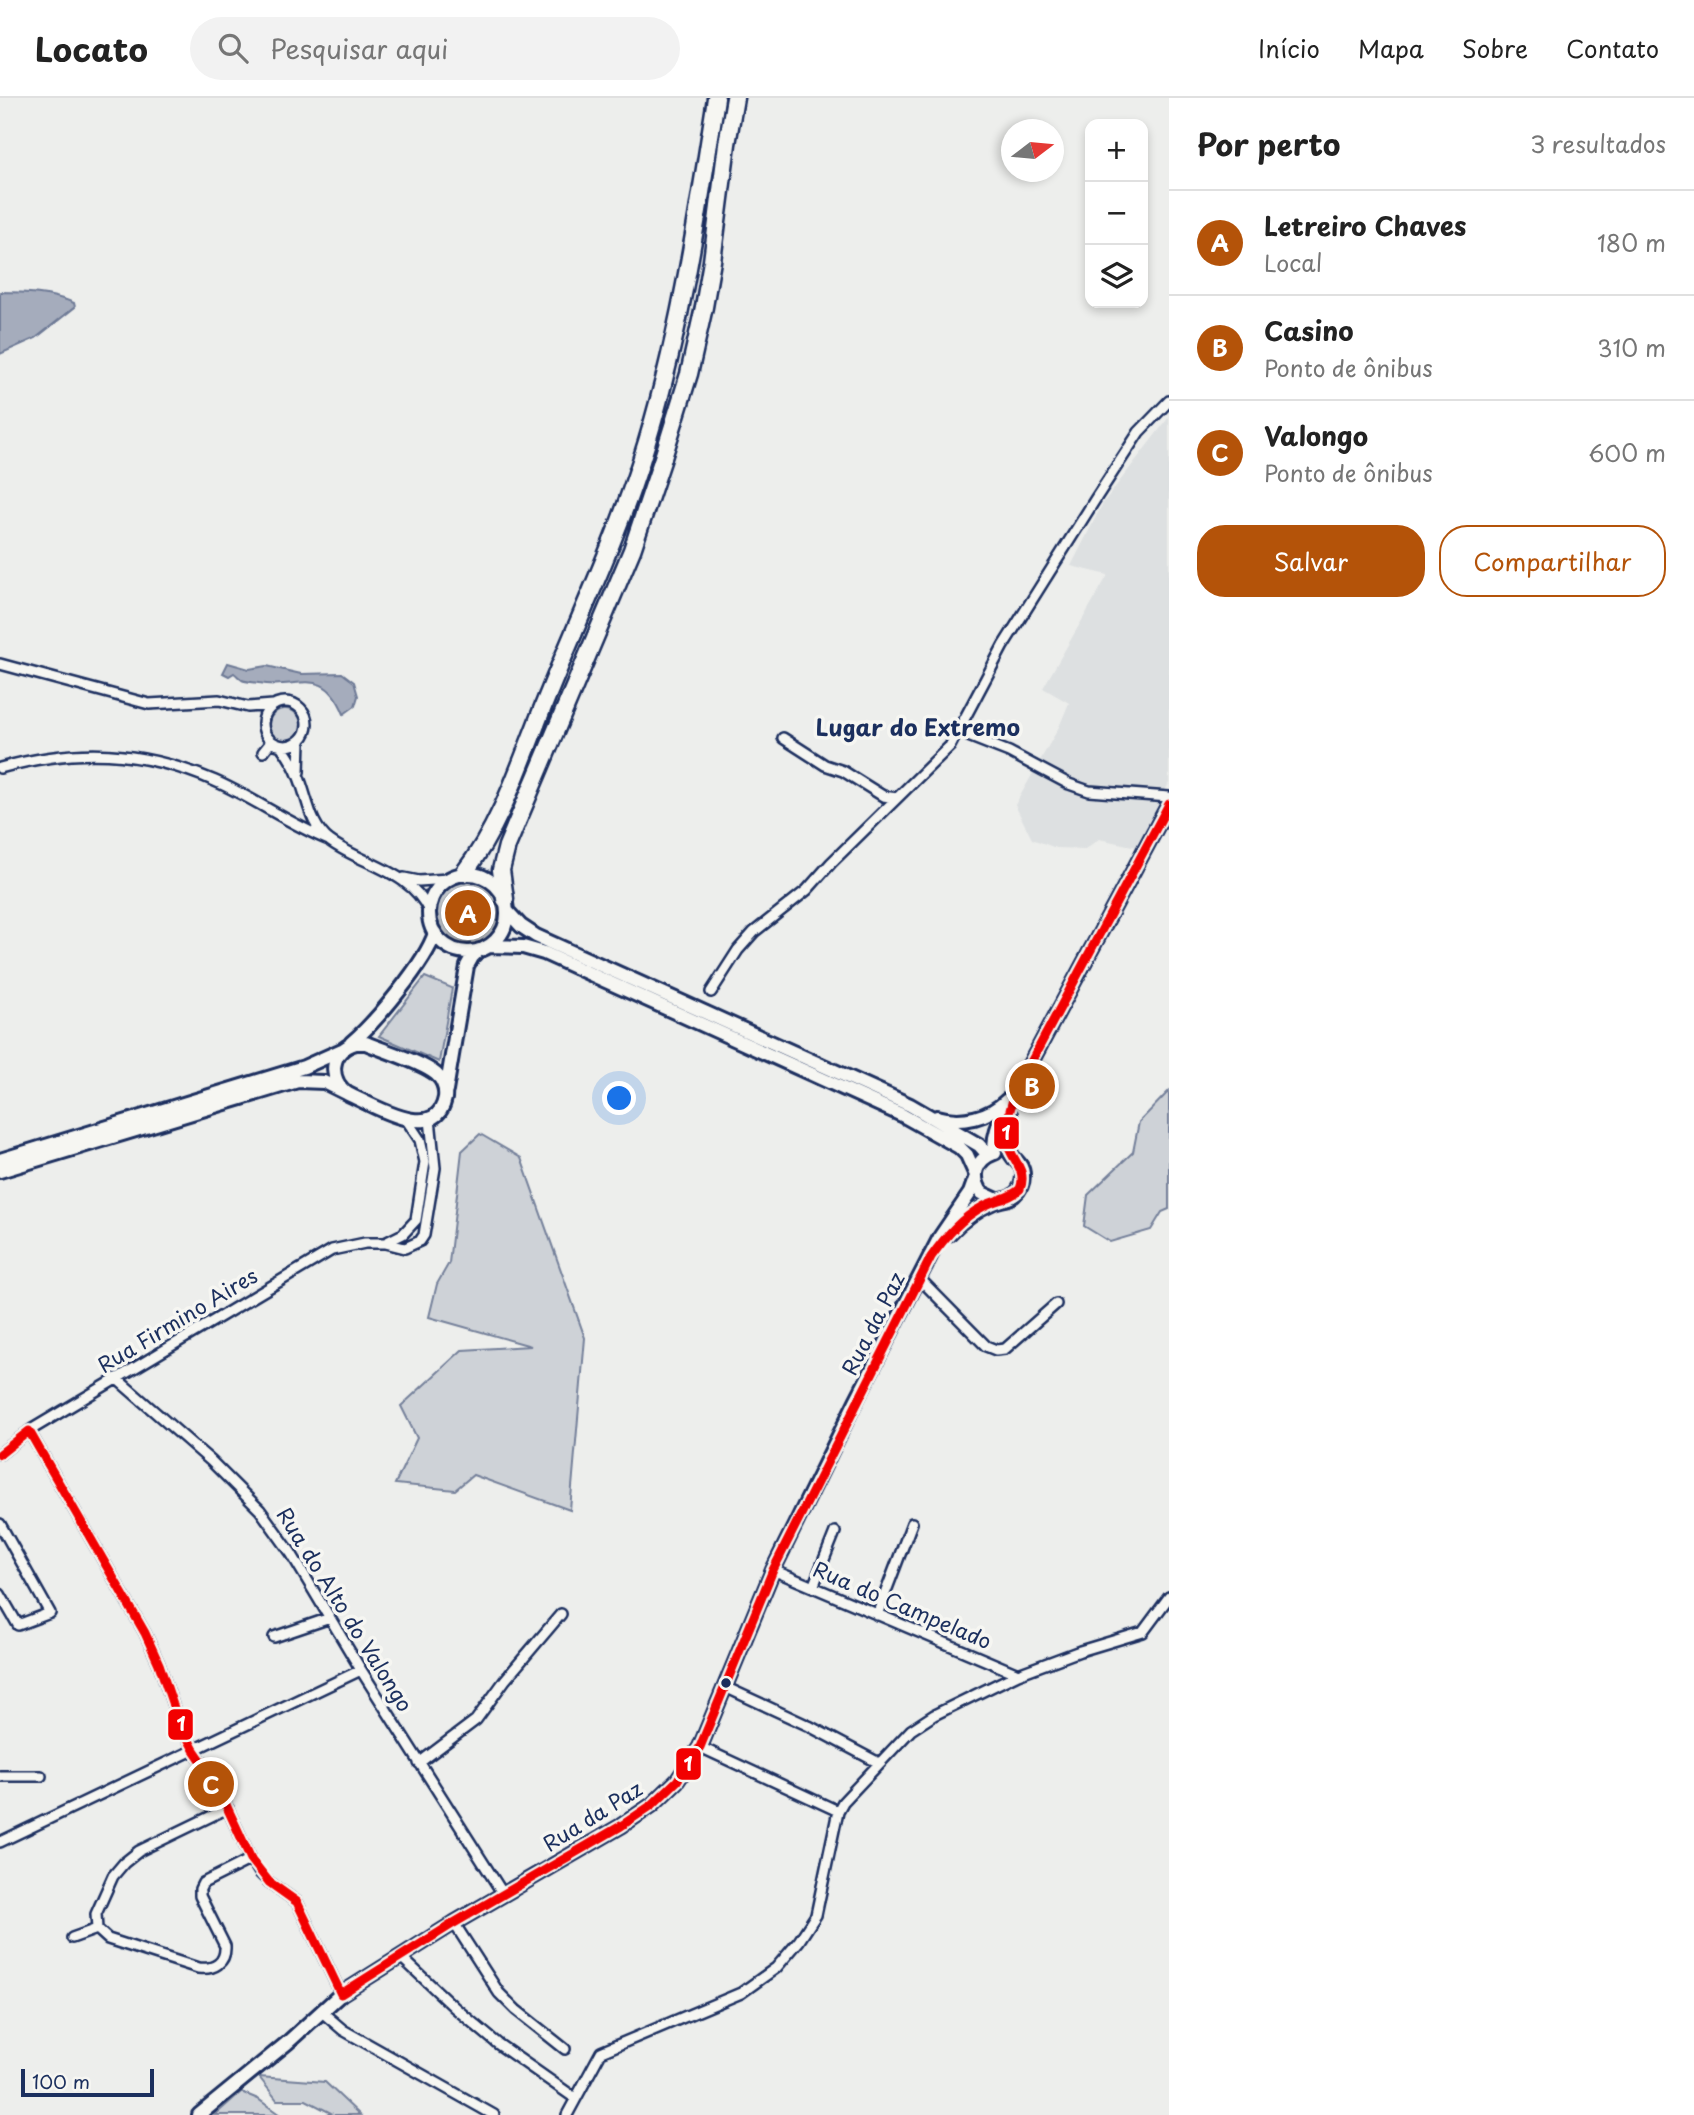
<!DOCTYPE html>
<html lang="pt">
<meta charset="utf-8">
<style>
body{margin:0;font-family:"Playpen Sans",sans-serif;background:#f2f2f2;color:#222}
.controls{position:absolute;right:21px;top:21px;display:grid;overflow:hidden;border-radius:14px;box-shadow:0 4px 10px #0003}
.controls button{width:63px;height:63px;display:grid;place-items:center;padding:0;border:0;border-bottom:2px solid #e0e0e0;background:#fff;color:#222;font:35px sans-serif}
.compass{position:absolute;left:1001px;top:21px;width:63px;height:63px;border-radius:50%;background:#fff;box-shadow:0 4px 10px #0003;rotate:74deg}
.scale{position:absolute;left:21px;bottom:18px;width:133px;box-sizing:border-box;padding-left:7px;border:4px solid #1b2f5e;border-top:0;font-size:19px;line-height:24px;white-space:nowrap;color:#1b2f5e;-webkit-text-stroke:5px #f6f6f2;paint-order:stroke}
.you{position:absolute;left:620px;top:1001px;width:24px;height:24px;margin:-18px;border:5px solid #fff;border-radius:50%;background:#1a73e8;box-shadow:0 0 0 10px #1a73e833}
.badge{display:grid;place-items:center;width:46px;height:46px;border-radius:50%;background:#b45309;color:#fff;font-size:23px;font-weight:700}
.pin{position:absolute;translate:-50% -50%;border:4px solid #fff;box-shadow:0 2px 7px #0006}
.list{margin:0;padding:0;list-style:none}
h2{display:flex;justify-content:space-between;align-items:center;height:91px;margin:0;padding:0 28px;font-size:30px}
h2 small{font-size:23px;font-weight:400;color:#767676}
.list li{display:grid;grid-template-columns:46px 1fr auto;gap:21px;align-items:center;box-sizing:border-box;height:105px;padding:0 28px;border-top:2px solid #e0e0e0}
.list b{display:block;font-size:26px;white-space:nowrap}
.list p{margin:0;font-size:23px;white-space:nowrap;color:#767676}
.list em{font-size:23px;font-style:normal;color:#767676}
.actions{display:flex;gap:14px;padding:21px 28px}
.actions a{flex:1;padding:16px 0;border:2px solid #b45309;border-radius:28px;text-align:center;font-size:24px;color:#b45309}
.actions .main{background:#b45309;color:#fff}
.icon{flex:none;width:38px;height:38px;fill:none;stroke:currentColor;stroke-width:2;stroke-linecap:round;stroke-linejoin:round}
.map{position:relative;flex:none;width:1169px;height:2017px;overflow:hidden}
header{display:flex;align-items:center;gap:42px;box-sizing:border-box;height:98px;padding:0 35px;background:#fff;border-bottom:2px solid #e0e0e0}
header strong{font-size:33px}
nav{display:flex;gap:38px;margin-inline-start:auto;font-size:24px}
.search{width:490px;height:63px;background:#f2f2f2;display:flex;align-items:center;gap:18px;box-sizing:border-box;padding:0 24px;border-radius:38px;color:#767676;font-size:26px}
main{display:flex}
aside{flex:1;background:#fff}
.map>svg:first-child{display:block}
.built{fill:#dde0e1}
.green{fill:#ced2d7;stroke:#74809a;stroke-width:2}
.water{fill:#a5acbc;stroke:#6e7a96;stroke-width:2}
.lines{fill:none;stroke-linecap:round;stroke-linejoin:round}
.street-casing{stroke:#1b2f5e;stroke-width:14}
.secondary-casing{stroke:#1b2f5e;stroke-width:18}
.highway-casing{stroke:#1b2f5e;stroke-width:21}
.street{stroke:#f6f6f2;stroke-width:9}
.secondary{stroke:#f6f6f2;stroke-width:12}
.highway{stroke:#f6f6f2;stroke-width:16}
.bus-1-casing{stroke:#f6f6f2;stroke-width:14}
.bus-1{stroke:#f20000;stroke-width:9}
.bus-dot{fill:#1b2f5e;stroke:#f6f6f2;stroke-width:2.5}
.labels{text-anchor:middle;stroke-width:7;stroke-linejoin:round;paint-order:stroke}
.street-label{font-size:21px;fill:#1b2f5e;stroke:#f6f6f2}
.neighbourhood-label{font-size:23px;font-weight:bold;fill:#1b2f5e;stroke:#f6f6f2}
.line-badge{stroke:#f6f6f2;stroke-width:2.5}
.badge-label{font-size:19px;text-anchor:middle;font-weight:bold;fill:#fff}
</style>
<header>
<strong>Locato</strong>
<div class="search"><svg class="icon" aria-label="search" viewBox="0 0 24 24"><circle cx="10" cy="10" r="6"/><path d="M15 15l6 6"/></svg>Pesquisar aqui</div>
<nav><a>Início</a><a>Mapa</a><a>Sobre</a><a>Contato</a></nav>
</header>
<main>
<div class="map">
<svg width="1169" height="2017" viewBox="0 0 1169 2017">
<rect width="100%" height="100%" fill="#edeeec"/>
<filter id="ink" filterUnits="userSpaceOnUse"><feTurbulence type="fractalNoise" baseFrequency=".0143" numOctaves="2"/><feDisplacementMap in="SourceGraphic" scale="14" xChannelSelector="R" yChannelSelector="G"/><feConvolveMatrix kernelMatrix="1 2 1 2 8 2 1 2 1" color-interpolation-filters="sRGB"/></filter>
<g filter="url(#ink)">
<!-- built -->
<path class="built" d="M1169,319V685L1137,749L1099,741L1085,751L1056,750L1032,741L1015,707L1059,629L1069,605L1043,590L1108,477L1071,468L1103,405Z"/>
<!-- green -->
<path class="green" d="M269 627a16 16 0 1 1 32 0a16 16 0 1 1-32 0Z
M437 815a32 32 0 1 1 64 0a32 32 0 1 1-64 0Z
M425,879L452,890L439,964L379,938Z
M1169,993V1111L1162,1114L1151,1132L1110,1144L1084,1128L1088,1097L1133,1054L1139,1024Z
M480,1036L521,1060L585,1240L570,1412L473,1377L455,1392L395,1386L417,1340L401,1308L462,1252L531,1248L429,1219L437,1186L449,1165L462,1053Z
M259,1979L325,1984L360,2017H327L331,2015L306,2002H277Z
M241,1994L258,2001L280,2017H215Z"/>
<!-- water -->
<path class="water" d="M0,194C25,194 51,195 74,205L75,209L36,240L0,256Z
M228,565L249,571L267,568L301,576L342,575L354,584L358,598L355,608L344,616C323,565 298,593 259,585C255,584 246,584 242,582C239,580 237,577 234,575L229,578L223,575Z"/>
<g class="lines">
<!-- street casing -->
<g class="street-casing">
<path id="street" d="M0,566L149,606L219,602L248,609L273,607
M263 626a22 22 0 1 1 44 0a22 22 0 1 1-44 0Z
M958,634L1009,654L1069,686L1089,693L1169,699
M783,640L825,667L843,673L883,698L897,700
M282,649C288,658 294,666 298,677C308,700 309,727 330,743C363,767 411,773 429,813
M263,654L271,644
M0,670C76,649 141,651 215,683C254,700 289,726 329,742
M299,674L300,643
M404,780L419,783L448,781
M711,894L738,852L754,834L807,792L831,765L950,648L1003,548L1096,400L1139,334L1169,303
M385,1145L403,1136L416,1122L425,1064L420,1042L406,1021
M920,1181L986,1248L996,1252L1005,1251L1056,1206
M116,1280L211,1363L260,1412L291,1455L361,1572L503,1796
M29,1333L145,1535L159,1566L178,1622L194,1652L214,1681L251,1761L260,1775L269,1784L297,1804L341,1896
M0,1356L29,1333L332,1152L365,1145H385L405,1150L420,1143L424,1137L435,1070L430,1021
M0,1426L50,1515L18,1527L0,1496
M773,1472L1018,1576
M813,1489L835,1434
M877,1517L912,1425
M274,1539L330,1520
M725,1589L809,1628L879,1665
M700,1649L838,1713
M419,1665L476,1622L505,1582L561,1516
M0,1678H41
M0,1744L361,1572
M454,1825L499,1895L516,1912L565,1951
M97,1831L108,1841L198,1870C214,1872 226,1865 225,1848L200,1798V1791L203,1785L251,1761
M97,1831L96,1816L113,1778L124,1765L139,1753L228,1710
M72,1840L97,1831
M400,1858L454,1909L498,1946L575,2000
M322,1914L343,1932L494,2017
M567,2017L601,1954L741,1895L776,1870L799,1843L816,1817L838,1713L843,1704L911,1632L934,1617L1018,1576L1080,1553L1143,1534L1169,1499"/>
</g>
<!-- secondary casing -->
<g class="secondary-casing">
<path id="secondary" d="M429 815a39 39 0 1 1 78 0a39 39 0 1 1-78 0Z
M508,814L521,828L536,838L910,1007L979,1047L988,1057
M489,848L523,849L544,855L902,1017L959,1049L967,1057L975,1075
M351,945C375,925 426,864 435,835
M356,945H366C384,953 422,964 436,976C443,982 446,991 445,1000C436,1047 373,1007 348,996C327,981 330,952 356,945Z
M446,993L467,868L472,859L479,852
M937,1019C962,1026 989,1020 1007,1002
M994,1055C975,1062 971,1079 982,1095L997,1102
M995,1055C992,1039 999,1025 1006,1011L1169,706
M0,1062L304,969L342,952
M0,1073L298,983L324,984L348,996
M949,1136C961,1123 977,1111 994,1104C1001,1101 1008,1102 1014,1097C1020,1092 1023,1085 1023,1077C1023,1068 1018,1065 1013,1059C1003,1047 1006,1030 1010,1016
M199,2017L287,1945L341,1896L454,1825L621,1728L652,1707L677,1683L700,1649L773,1472L856,1303L940,1139L970,1095L975,1081"/>
</g>
<!-- highway casing -->
<g class="highway-casing">
<path id="highway" d="M464,775C504,723 524,654 549,594C580,517 616,442 641,363C679,244 697,123 716,0
M505,801L501,772L507,748L632,452L662,363L689,276L704,209L712,163L727,46L735,0"/>
</g>
<!-- street -->
<use href="#street" class="street"/>
<!-- secondary -->
<use href="#secondary" class="secondary"/>
<!-- highway -->
<use href="#highway" class="highway"/>
<!-- bus-1 casing -->
<g class="bus-1-casing">
<path id="bus-1" d="M0,1356L29,1333L145,1535L159,1566L178,1622L194,1652L214,1681L251,1761L269,1784L297,1804L341,1896L454,1825L621,1728L652,1707L677,1683L700,1649L773,1472L931,1159C946,1138 961,1120 984,1108C997,1101 1010,1101 1020,1091C1028,1071 1011,1062 1007,1044C1004,1027 1011,1010 1015,994L1169,706"/>
</g>
<!-- bus-1 -->
<use href="#bus-1" class="bus-1"/>
</g>
</g>
<!-- markers -->
<circle class="bus-dot" cx="726" cy="1585" r="6"/>
<g class="labels">
<!-- street labels -->
<g class="street-label">
<text transform="translate(178 1223) rotate(-31)" y="7">Rua Firmino Aires</text>
<text transform="translate(874 1226) rotate(-63)" y="7">Rua da Paz</text>
<text transform="translate(902 1508) rotate(23)" y="7">Rua do Campelado</text>
<text transform="translate(344 1512) rotate(58)" y="7">Rua do Alto do Valongo</text>
<text transform="translate(593 1719) rotate(-32)" y="7">Rua da Paz</text>
</g>
<!-- neighbourhood labels -->
<g class="neighbourhood-label">
<text x="918" y="638">Lugar do Extremo</text>
</g>
</g>
<g class="line-badge">
<rect x="993" y="1018" width="27" height="34" rx="7" fill="#f20000"/>
<rect x="167" y="1610" width="27" height="33" rx="7" fill="#f20000"/>
<rect x="675" y="1649" width="27" height="34" rx="7" fill="#f20000"/>
</g>
<g class="badge-label">
<text x="1006" y="1042">1</text>
<text x="181" y="1633">1</text>
<text x="688" y="1673">1</text>
</g>
</svg>
<div class="controls">
<button>+</button>
<button>−</button>
<button><svg class="icon" aria-label="layers" viewBox="0 0 24 24"><path d="M12 4l9 5-9 5-9-5zM3 14l9 5 9-5"/></svg></button>
</div>
<svg class="compass" viewBox="-18 -18 36 36"><path d="M0-13l5 13h-10z" fill="#e53935"/><path d="M0 13l5-13h-10z" fill="#767676"/></svg>
<div class="scale">100 m</div>
<div class="you"></div>
<div class="pin badge" style="left:468px;top:815px">A</div>
<div class="pin badge" style="left:1032px;top:988px">B</div>
<div class="pin badge" style="left:211px;top:1686px">C</div>
</div>
<aside>
<h2>Por perto<small>3 resultados</small></h2>
<ul class="list">
<li><span class="badge">A</span><div><b>Letreiro Chaves</b><p>Local</p></div><em>180 m</em></li>
<li><span class="badge">B</span><div><b>Casino</b><p>Ponto de ônibus</p></div><em>310 m</em></li>
<li><span class="badge">C</span><div><b>Valongo</b><p>Ponto de ônibus</p></div><em>600 m</em></li>
</ul>
<div class="actions"><a class="main">Salvar</a><a>Compartilhar</a></div>
</aside>
</main>
